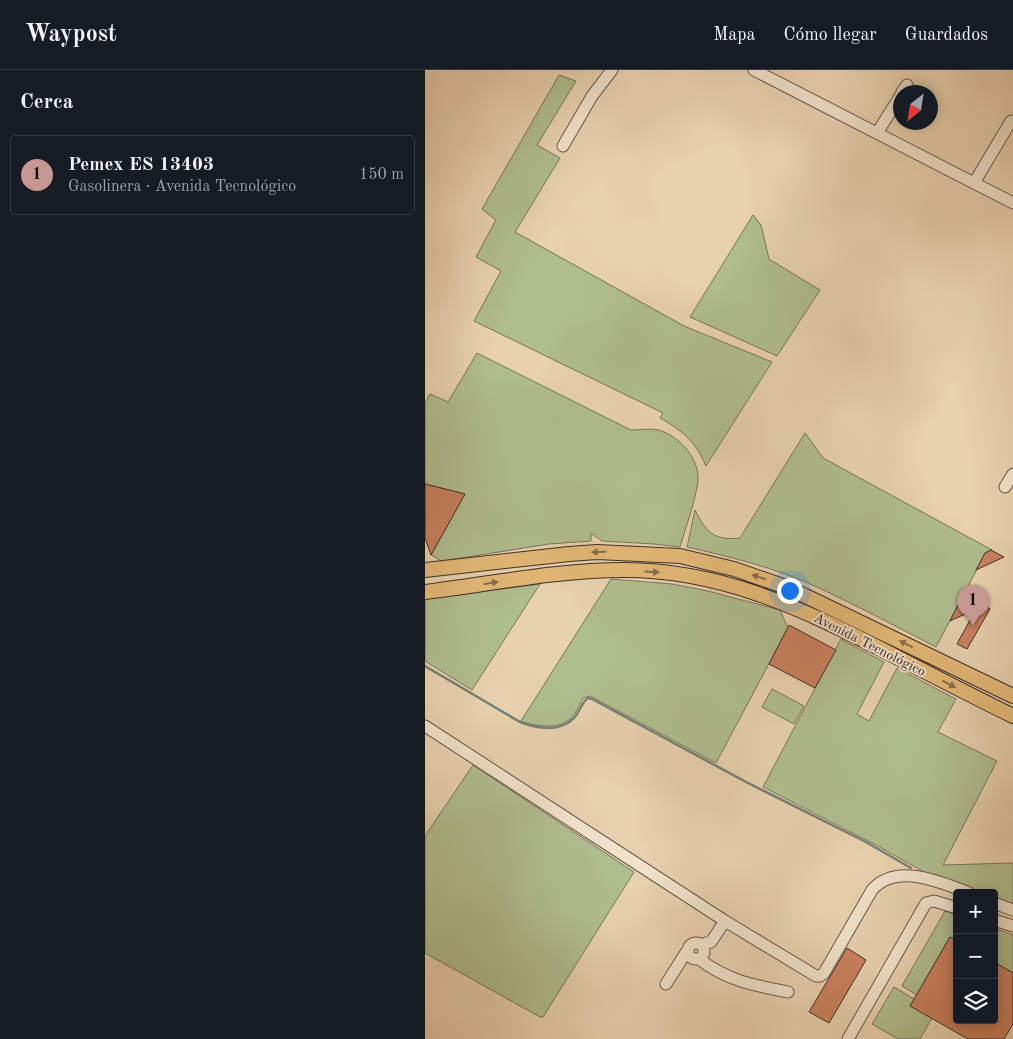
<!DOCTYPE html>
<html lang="es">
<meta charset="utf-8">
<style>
body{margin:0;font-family:"Old Standard TT",serif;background:#20242c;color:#f1f3f6}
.controls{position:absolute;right:15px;bottom:15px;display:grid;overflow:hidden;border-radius:5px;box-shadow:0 2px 12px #0003}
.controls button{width:45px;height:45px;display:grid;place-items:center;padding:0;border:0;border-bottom:1px solid #363941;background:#171b24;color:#f1f3f6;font:25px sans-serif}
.compass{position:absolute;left:468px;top:15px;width:45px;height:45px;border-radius:50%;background:#171b24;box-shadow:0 2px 12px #0003;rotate:210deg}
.you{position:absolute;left:364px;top:520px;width:18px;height:18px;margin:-12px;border:4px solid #fff;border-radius:50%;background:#1a73e8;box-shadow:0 0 0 8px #1a73e833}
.badge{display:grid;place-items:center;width:32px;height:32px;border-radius:50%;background:#c59692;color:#111;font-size:16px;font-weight:700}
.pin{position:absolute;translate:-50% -41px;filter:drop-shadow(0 1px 2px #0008)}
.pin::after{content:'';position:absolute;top:26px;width:18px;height:15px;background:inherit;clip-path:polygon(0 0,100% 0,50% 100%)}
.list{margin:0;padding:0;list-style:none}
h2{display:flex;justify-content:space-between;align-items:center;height:65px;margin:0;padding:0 20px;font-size:21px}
h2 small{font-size:16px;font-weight:400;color:#9ea1a6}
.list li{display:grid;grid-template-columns:32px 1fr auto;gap:15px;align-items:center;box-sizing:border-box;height:80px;margin:0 10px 10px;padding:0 10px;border:1px solid #363941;border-radius:5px}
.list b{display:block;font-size:19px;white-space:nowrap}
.list p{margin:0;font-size:16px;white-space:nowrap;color:#9ea1a6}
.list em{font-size:16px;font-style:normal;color:#9ea1a6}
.icon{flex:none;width:28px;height:28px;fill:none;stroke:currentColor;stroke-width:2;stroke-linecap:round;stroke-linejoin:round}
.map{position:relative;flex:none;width:588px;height:969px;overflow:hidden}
header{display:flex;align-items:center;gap:30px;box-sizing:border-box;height:70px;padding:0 25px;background:#171b24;border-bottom:1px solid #363941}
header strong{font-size:24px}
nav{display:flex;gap:28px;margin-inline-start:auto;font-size:18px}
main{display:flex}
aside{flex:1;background:#171b24}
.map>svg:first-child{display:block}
.green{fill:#b0bd8e;stroke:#78755a}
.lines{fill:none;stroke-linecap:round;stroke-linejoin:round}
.stream{stroke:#748076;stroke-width:2.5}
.building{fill:#c9805e;stroke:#402d26}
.minor-casing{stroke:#6a5648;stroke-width:13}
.major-casing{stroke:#402d26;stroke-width:16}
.minor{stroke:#f0e1ca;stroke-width:11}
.major{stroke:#e4b877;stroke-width:14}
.oneway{fill:#8a6c4a}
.labels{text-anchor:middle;stroke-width:4;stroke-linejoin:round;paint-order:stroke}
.street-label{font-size:14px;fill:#402d26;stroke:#f0e1ca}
</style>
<header>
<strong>Waypost</strong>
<nav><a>Mapa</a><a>Cómo llegar</a><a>Guardados</a></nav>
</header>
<main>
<aside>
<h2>Cerca<small></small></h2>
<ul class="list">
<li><span class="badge">1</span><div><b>Pemex ES 13403</b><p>Gasolinera · Avenida Tecnológico</p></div><em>150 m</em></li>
</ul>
</aside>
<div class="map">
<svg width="588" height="969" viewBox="0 0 588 969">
<rect width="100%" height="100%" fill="#e8d1ae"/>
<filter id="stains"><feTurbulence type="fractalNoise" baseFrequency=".004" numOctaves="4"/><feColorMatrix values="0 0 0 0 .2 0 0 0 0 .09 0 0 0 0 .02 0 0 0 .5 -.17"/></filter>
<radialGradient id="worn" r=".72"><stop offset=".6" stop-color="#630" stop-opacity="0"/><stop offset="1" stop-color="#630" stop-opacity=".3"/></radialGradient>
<!-- green -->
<path class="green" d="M134,5L151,11L112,75L135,88L90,162L259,256L347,292L281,396C272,373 257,360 235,348L238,343L49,251L76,201L51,187L71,150L57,139Z
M328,145L336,155L344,189L395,220L352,286L265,247Z
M52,283L206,360C214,360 225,358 233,360C253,365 275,388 273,411C270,433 261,456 255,477L229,474L177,471L166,463V471L124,474L17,491L6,485L40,424L0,414V333L5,324L23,332Z
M380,363L398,388L567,480L560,484L511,577C472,557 433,536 392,517C351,498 306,487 262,477L270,440C281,462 289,471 315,468Z
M186,509L247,514L283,521L355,540L363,558L291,693L165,626L158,628C155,634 152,641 148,646C137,660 111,657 96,651Z
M115,514L47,620L0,591V529Z
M416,569L459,592L432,644L444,651L472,598L531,629L513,662L572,691L518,795L588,793V836L569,829V823H554L492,802L497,801L451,775L338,717Z
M347,619L379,636L369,654L337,637Z
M48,695L209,802L118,947H115L0,883V766Z
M520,841L532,845V871L525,867L492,925L477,916Z
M569,858L588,865V903L569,892Z
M469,917L489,929L507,948L495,969H473L447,954Z"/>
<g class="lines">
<!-- stream -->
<path class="stream" d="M0,596L95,652C111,658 135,663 149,648C155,642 156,633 163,628L167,629L323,713L441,772L486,798"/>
</g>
<!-- building -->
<path class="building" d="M0,414L40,424L6,485L0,468Z
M566,480L579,487L551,500L560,483Z
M541,519L549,523L550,527L549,530L565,539L542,579L532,574L551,539L525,551Z
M364,555L411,580L390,618L344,594Z
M525,867L532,871V950H569V892L588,903V954L579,969H543L485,936Z
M422,878L441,890L404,953L384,942Z"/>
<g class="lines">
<!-- minor casing -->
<g class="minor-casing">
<path id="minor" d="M329,0L588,133
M477,22L482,15
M452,63L476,25
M138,76L167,26L187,0
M549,113L586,51
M580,417L588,404
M0,656L300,851L391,906H395L399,903L447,820C471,792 516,812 544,823
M569,833L588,840
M569,850L588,856
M263 881a8 8 0 1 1 16 0a8 8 0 1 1-16 0Z
M278,877L281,873L286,872L300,851
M274,889C303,911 328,915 363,922
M241,914L262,881
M423,969L501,833L509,831L532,838"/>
</g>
<!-- major casing -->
<g class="major-casing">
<path id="major" d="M0,500L144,484L172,482L255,486L309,499L364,518L588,626
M0,522C66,514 132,500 199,500C297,500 375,538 460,581C503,603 545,625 588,646"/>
</g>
<!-- minor -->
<use href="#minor" class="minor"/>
<!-- major -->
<use href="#major" class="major"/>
</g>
<!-- one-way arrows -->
<defs><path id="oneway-solid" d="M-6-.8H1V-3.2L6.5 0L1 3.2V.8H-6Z" transform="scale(1.25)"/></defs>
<g class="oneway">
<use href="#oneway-solid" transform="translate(174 482) rotate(179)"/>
<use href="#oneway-solid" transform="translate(227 502) rotate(4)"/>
<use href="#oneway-solid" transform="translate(334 507) rotate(-162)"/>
<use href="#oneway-solid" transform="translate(66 513) rotate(-9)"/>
<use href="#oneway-solid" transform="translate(481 574) rotate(-154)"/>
<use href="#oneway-solid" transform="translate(524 614) rotate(27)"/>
</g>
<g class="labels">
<!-- street labels -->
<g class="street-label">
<text transform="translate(445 574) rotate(27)" y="5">Avenida Tecnológico</text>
</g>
</g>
<rect width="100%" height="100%" filter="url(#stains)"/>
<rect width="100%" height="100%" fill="url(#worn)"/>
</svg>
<div class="controls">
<button>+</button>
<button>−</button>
<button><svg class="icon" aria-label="layers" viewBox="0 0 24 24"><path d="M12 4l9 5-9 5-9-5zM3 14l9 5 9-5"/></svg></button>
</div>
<svg class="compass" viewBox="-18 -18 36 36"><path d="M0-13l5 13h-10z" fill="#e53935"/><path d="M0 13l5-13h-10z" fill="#9ea1a6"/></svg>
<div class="you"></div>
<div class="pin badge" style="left:548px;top:556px">1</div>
</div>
</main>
